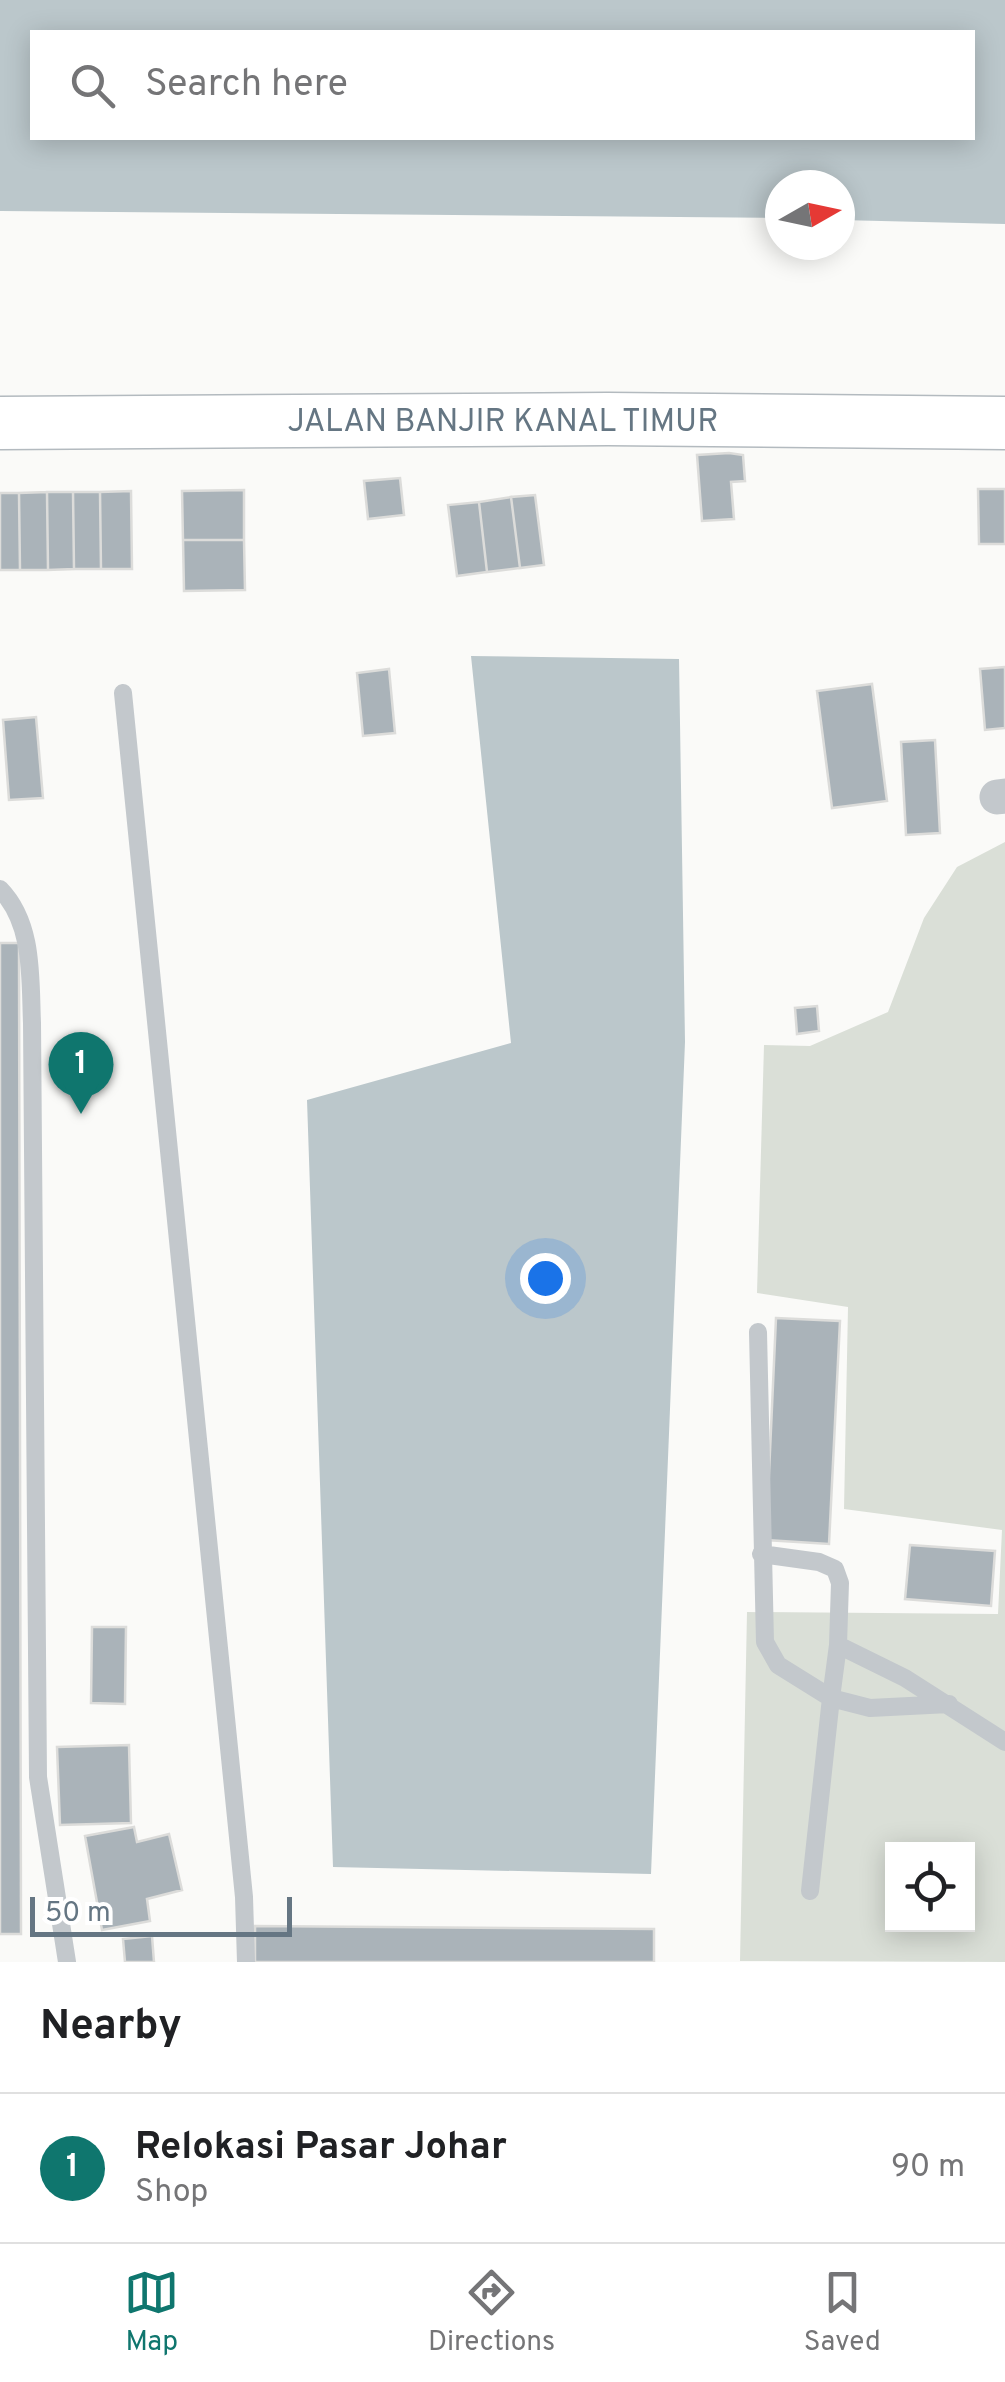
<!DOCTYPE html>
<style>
body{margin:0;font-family:Overpass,sans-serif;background:#f2f2f2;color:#202124}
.controls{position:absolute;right:30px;bottom:30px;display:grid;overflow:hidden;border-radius:0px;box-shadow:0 5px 25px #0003}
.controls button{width:90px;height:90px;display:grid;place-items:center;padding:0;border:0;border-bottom:2px solid #e0e0e0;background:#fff;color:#202124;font:50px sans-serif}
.compass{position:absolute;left:765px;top:170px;width:90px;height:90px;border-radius:50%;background:#fff;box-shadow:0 5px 25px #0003;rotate:81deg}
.scale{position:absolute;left:30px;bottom:25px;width:262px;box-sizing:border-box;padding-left:10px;border:5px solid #657683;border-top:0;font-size:28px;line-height:35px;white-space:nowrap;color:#657683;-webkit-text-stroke:8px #fff;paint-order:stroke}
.you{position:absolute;left:545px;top:1278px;width:35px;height:35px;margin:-25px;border:8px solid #fff;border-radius:50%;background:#1a73e8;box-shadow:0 0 0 15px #1a73e833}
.badge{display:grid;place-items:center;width:65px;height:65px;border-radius:50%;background:#0f766e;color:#fff;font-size:32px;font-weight:700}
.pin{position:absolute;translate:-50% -82px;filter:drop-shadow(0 2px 5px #0008)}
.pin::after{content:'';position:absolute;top:52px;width:35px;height:30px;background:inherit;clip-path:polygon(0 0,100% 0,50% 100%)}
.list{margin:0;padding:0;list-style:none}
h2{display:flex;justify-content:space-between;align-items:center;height:130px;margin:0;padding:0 40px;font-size:42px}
h2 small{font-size:32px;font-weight:400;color:#757577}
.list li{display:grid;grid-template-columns:65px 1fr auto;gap:30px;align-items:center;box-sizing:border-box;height:150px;padding:0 40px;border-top:2px solid #e0e0e0}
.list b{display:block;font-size:38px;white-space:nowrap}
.list p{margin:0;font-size:32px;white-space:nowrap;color:#757577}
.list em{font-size:32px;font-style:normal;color:#757577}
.icon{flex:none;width:55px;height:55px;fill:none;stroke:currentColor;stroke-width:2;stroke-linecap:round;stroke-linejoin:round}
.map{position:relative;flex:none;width:1005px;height:1962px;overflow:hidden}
.search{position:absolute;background:#fff;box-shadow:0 5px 25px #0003;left:30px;right:30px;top:30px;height:110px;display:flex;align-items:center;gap:25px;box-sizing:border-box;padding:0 35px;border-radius:0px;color:#757577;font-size:38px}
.sheet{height:280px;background:#fff}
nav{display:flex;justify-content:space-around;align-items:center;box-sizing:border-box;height:140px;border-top:2px solid #e0e0e0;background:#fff;font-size:28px;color:#757577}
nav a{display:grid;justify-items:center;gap:5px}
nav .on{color:#0f766e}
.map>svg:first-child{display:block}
.green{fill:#dadfd7;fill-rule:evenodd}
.water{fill:#bbc7cb;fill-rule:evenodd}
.building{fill:#aab3b9;stroke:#dcdcda;stroke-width:2.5}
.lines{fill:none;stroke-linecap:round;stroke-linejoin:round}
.secondary-casing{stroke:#b3babf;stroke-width:55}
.lane{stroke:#c3c8cc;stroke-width:18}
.street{stroke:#c3c8cc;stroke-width:35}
.secondary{stroke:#fff;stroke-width:52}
.labels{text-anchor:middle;stroke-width:10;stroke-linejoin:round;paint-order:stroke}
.street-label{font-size:32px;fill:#657683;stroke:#fff}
</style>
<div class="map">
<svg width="1005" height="1962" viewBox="0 0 1005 1962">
<rect width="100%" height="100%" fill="#fafaf8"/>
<!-- green -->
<path class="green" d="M1005,842V1962L740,1961L747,1612L998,1614L1002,1530L844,1509L848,1307L757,1293L764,1045L810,1046L888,1012L924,918L957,867ZM892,1850H968V1924H892Z"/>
<!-- water -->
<path class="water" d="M0,0H1005V224L840,220V185H780V218L0,211ZM32,32H972V138H32Z
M471,656L679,659L685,1042L651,1874L333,1867L307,1100L511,1043Z"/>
<!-- building -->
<path class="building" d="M729,453L743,455L745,481L731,482L734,519L702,521L697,455Z
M400,478L404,515L368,519L364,481Z
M978,489H1005V544H979Z
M244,490V540H183L182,491Z
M131,491L132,569H101L100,492Z
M47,492H73L74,569L48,570Z
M47,492L48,570H20L19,493Z
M73,492H100L101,569H74Z
M0,493H19L20,570H0Z
M535,495L544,565L520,568L511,497Z
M511,497L520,568L487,572L479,502Z
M479,502L487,572L457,576L448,505Z
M183,540H244L245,590L184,591Z
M1005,667V728L985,730L980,669Z
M389,669L395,733L363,736L357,673Z
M872,684L887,801L832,808L817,691Z
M36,717L43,798L9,800L3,720Z
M935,740L940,833L906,835L901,742Z
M0,943H19L21,1934H0Z
M817,1006L819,1031L797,1034L795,1008Z
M776,1318L840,1321L829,1544L766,1540Z
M910,1545L995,1551L991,1606L905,1599Z
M92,1627H126L125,1704L91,1703Z
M129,1745L131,1823L60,1825L57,1747Z
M134,1827L137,1842L169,1834L182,1890L147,1899L150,1921L102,1930L85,1836Z
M255,1926L654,1929V1962H255Z
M152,1936L154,1962H125L123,1939Z"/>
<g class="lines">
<!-- secondary casing -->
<g class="secondary-casing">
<path id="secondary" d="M0,423L608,419L1005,423"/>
</g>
<!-- lane -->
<path class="lane" d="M123,693L244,1897L246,1962
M0,889C34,924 30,978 32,1023L38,1777L67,1962
M758,1332L765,1642L778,1665L831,1698L810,1891
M761,1554L819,1562L835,1569L840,1583L838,1645L905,1678L1005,1742
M838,1645L831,1698L870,1708L949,1704"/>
<!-- street -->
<path class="street" d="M997,797L1005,796"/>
<!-- secondary -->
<use href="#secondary" class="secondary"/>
</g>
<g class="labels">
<!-- street labels -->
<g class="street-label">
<text x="503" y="431">JALAN BANJIR KANAL TIMUR</text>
</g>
</g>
</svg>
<div class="controls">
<button><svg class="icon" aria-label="locate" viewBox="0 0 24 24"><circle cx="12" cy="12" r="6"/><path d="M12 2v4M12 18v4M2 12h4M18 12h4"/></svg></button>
</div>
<svg class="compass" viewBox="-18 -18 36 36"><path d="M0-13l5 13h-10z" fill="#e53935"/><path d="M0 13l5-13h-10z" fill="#757577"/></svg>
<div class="scale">50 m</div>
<div class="you"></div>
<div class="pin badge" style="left:81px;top:1114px">1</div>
<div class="search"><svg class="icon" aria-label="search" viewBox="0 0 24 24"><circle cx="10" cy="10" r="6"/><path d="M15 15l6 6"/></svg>Search here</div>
</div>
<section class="sheet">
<h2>Nearby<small></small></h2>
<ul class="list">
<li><span class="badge">1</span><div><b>Relokasi Pasar Johar</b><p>Shop</p></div><em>90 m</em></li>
</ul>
</section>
<nav>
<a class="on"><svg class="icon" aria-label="map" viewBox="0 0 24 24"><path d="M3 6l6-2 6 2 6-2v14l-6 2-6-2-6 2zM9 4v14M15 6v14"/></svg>Map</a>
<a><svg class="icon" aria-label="directions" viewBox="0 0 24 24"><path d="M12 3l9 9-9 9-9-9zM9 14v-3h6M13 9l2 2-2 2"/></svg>Directions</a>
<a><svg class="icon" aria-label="saved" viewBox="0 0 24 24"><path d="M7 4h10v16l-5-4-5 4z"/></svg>Saved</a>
</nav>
